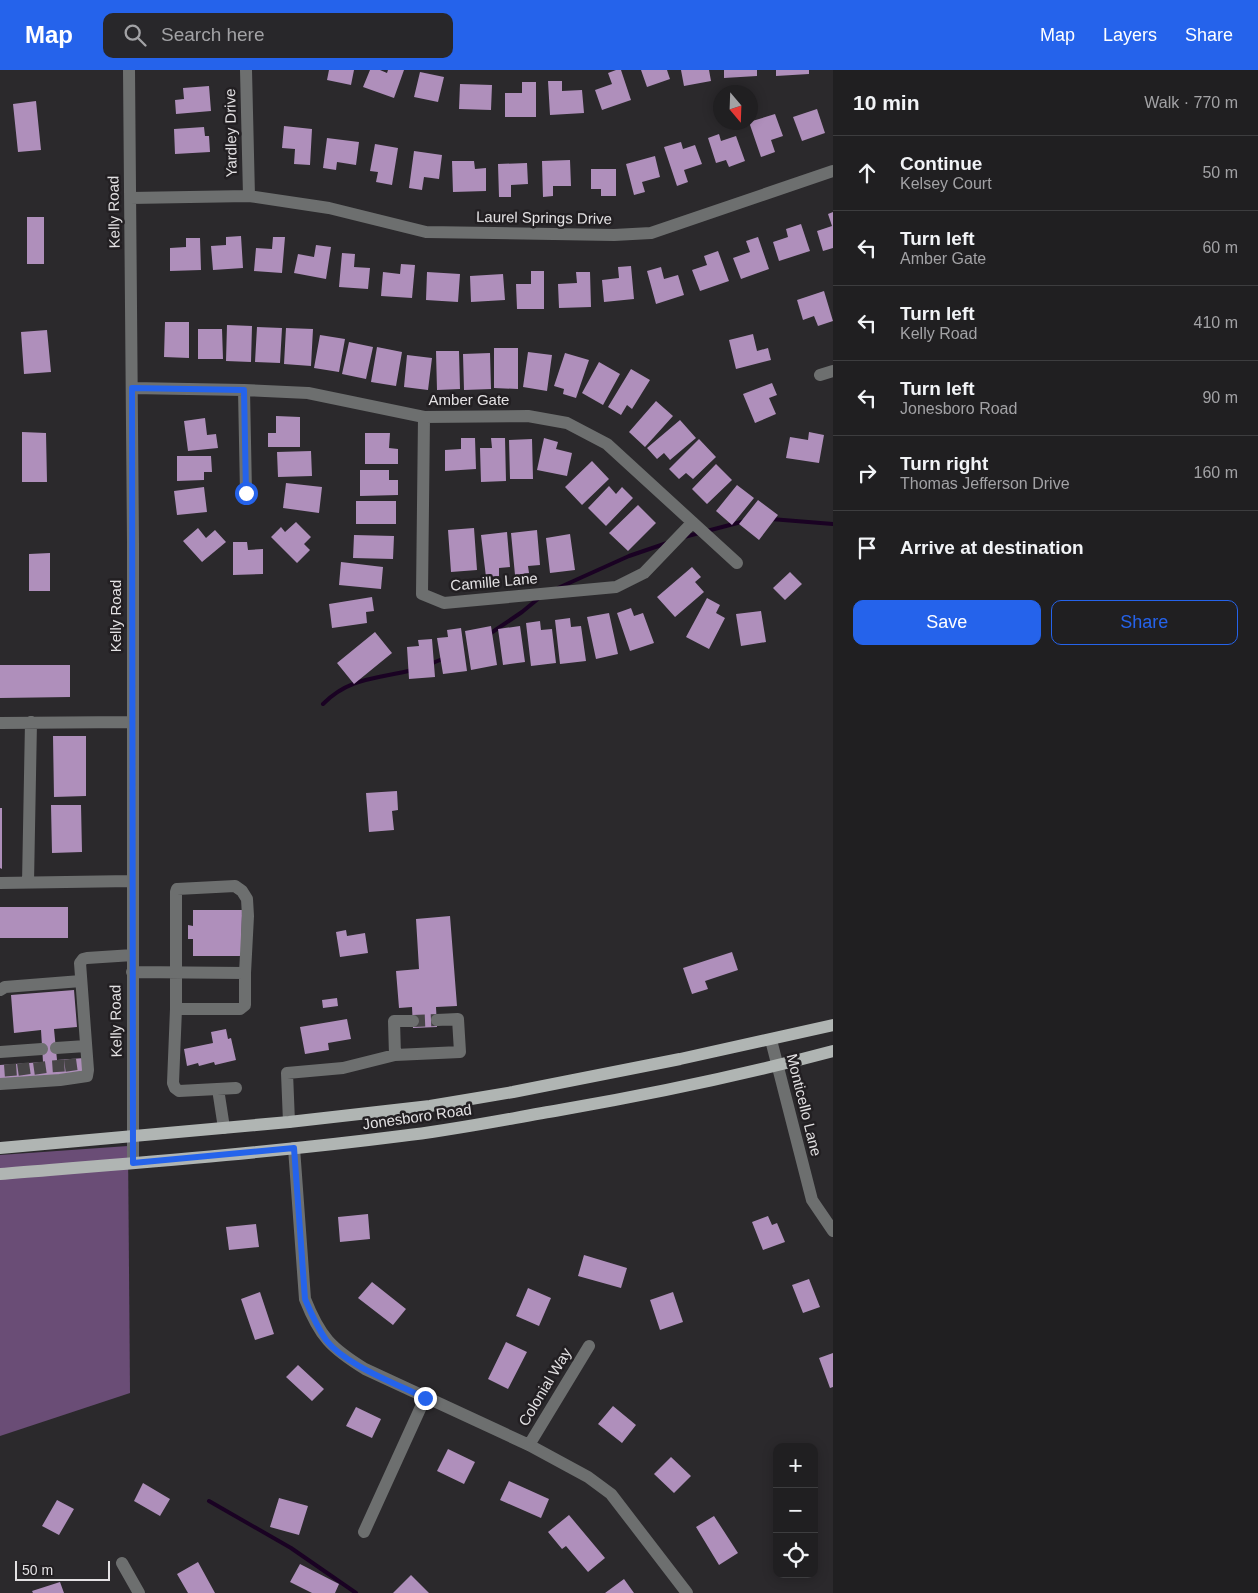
<!DOCTYPE html>
<meta charset="utf-8">
<style>
body{margin:0;font-family:Arial,sans-serif;background:#28272a;color:#f1f3f6}
.controls{position:absolute;right:15px;bottom:15px;display:grid;overflow:hidden;border-radius:10px;box-shadow:0 2px 12px #0003}
.controls button{width:45px;height:45px;display:grid;place-items:center;padding:0;border:0;border-bottom:1px solid #3d3d3f;background:#201f21;color:#f1f3f6;font:25px sans-serif}
.compass{position:absolute;left:713px;top:15px;width:45px;height:45px;border-radius:50%;background:#201f21;box-shadow:0 2px 12px #0003;rotate:161deg}
.scale{position:absolute;left:15px;bottom:12px;width:95px;box-sizing:border-box;padding-left:5px;border:2px solid #e3e1e3;border-top:0;font-size:14px;line-height:18px;white-space:nowrap;color:#e3e1e3;-webkit-text-stroke:4px #221f22;paint-order:stroke}
.stop{position:absolute;width:15px;height:15px;margin:-11px;border:4px solid #2563eb;border-radius:50%;background:#fff}
.stop.end{background:#2563eb;border-color:#fff;box-shadow:0 1px 5px #0008}
.list{margin:0;padding:0;list-style:none}
h2{display:flex;justify-content:space-between;align-items:center;height:65px;margin:0;padding:0 20px;font-size:21px}
h2 small{font-size:16px;font-weight:400;color:#a2a2a5}
.list li{display:grid;grid-template-columns:32px 1fr auto;gap:15px;align-items:center;box-sizing:border-box;height:75px;padding:0 20px;border-top:1px solid #3d3d3f}
.list b{display:block;font-size:19px;white-space:nowrap}
.list p{margin:0;font-size:16px;white-space:nowrap;color:#a2a2a5}
.list em{font-size:16px;font-style:normal;color:#a2a2a5}
.actions{display:flex;gap:10px;padding:15px 20px}
.actions a{flex:1;padding:11px 0;border:1px solid #2563eb;border-radius:10px;text-align:center;font-size:18px;color:#2563eb}
.actions .main{background:#2563eb;color:#fff}
.icon{flex:none;width:28px;height:28px;fill:none;stroke:currentColor;stroke-width:2;stroke-linecap:round;stroke-linejoin:round}
.map{position:relative;flex:none;width:833px;height:1523px;overflow:hidden}
header{display:flex;align-items:center;gap:30px;box-sizing:border-box;height:70px;padding:0 25px;background:#2563eb;color:#fff}
header strong{font-size:24px}
nav{display:flex;gap:28px;margin-inline-start:auto;font-size:18px}
.search{width:350px;height:45px;background:#28272a;display:flex;align-items:center;gap:12px;box-sizing:border-box;padding:0 18px;border-radius:10px;color:#a2a2a5;font-size:19px}
main{display:flex}
aside{flex:1;background:#201f21}
.map>svg:first-child{display:block}
.forest{fill:#6a4d76}
.lines{fill:none;stroke-linecap:round;stroke-linejoin:round}
.stream{stroke:#1a0223;stroke-width:4}
.building{fill:#af8fbb}
.minor-tunnel{stroke:#474547;stroke-width:12;stroke-dasharray:12 6;stroke-linecap:butt}
.minor{stroke:#6d6f6f;stroke-width:12}
.major{stroke:#b0b5b3;stroke-width:12}
.route{stroke:#2563eb;stroke-width:6}
.labels{text-anchor:middle;stroke-width:5;stroke-linejoin:round;paint-order:stroke}
.street-label{font-size:15px;fill:#e3e1e3;stroke:#221f22}
</style>
<header>
<strong>Map</strong>
<div class="search"><svg class="icon" aria-label="search" viewBox="0 0 24 24"><circle cx="10" cy="10" r="6"/><path d="M15 15l6 6"/></svg>Search here</div>
<nav><a>Map</a><a>Layers</a><a>Share</a></nav>
</header>
<main>
<div class="map">
<svg width="833" height="1523" viewBox="0 0 833 1523">
<rect width="100%" height="100%" fill="#2b292c"/>
<!-- forest -->
<path class="forest" d="M128,1076L130,1323L0,1366V1085Z"/>
<g class="lines">
<!-- stream -->
<path class="stream" d="M771,449L833,454
M684,467L745,451
M558,518L629,486L667,473
M488,565L522,542L539,528
M430,594L445,588
M323,634C350,607 377,609 412,600
M209,1431L291,1478L356,1523"/>
</g>
<!-- building -->
<path class="building" d="M329,0H354L351,15L327,10Z
M370,0H380L387,3L388,0H404L394,28L363,17Z
M616,0H621L631,30L602,40L595,20L612,14L608,3Z
M641,0H667L670,9L647,17Z
M681,0H709L711,11L684,16Z
M724,0H757V6L724,8Z
M776,0H809V4L776,6Z
M420,2L444,7L438,32L414,27Z
M548,11H562V21L582,20L584,43L550,45Z
M522,12H536V47H505V23H522Z
M460,14L492,15L491,40L459,39Z
M209,16L211,41L176,44L175,30L184,29L183,18Z
M36,31L41,80L18,82L13,34Z
M817,39L825,63L802,71L793,47Z
M775,44L783,66L771,70L775,82L761,87L749,52Z
M284,56L312,59L310,95L294,94L295,79L282,78Z
M204,57L205,66H209L210,82L175,84L174,59Z
M719,64L721,71L736,66L745,91L729,97L726,90L716,93L708,68Z
M327,68L359,72L356,95L337,92L336,100L323,98Z
M681,72L683,79L695,75L702,94L684,100L688,112L677,116L664,77Z
M375,74L398,78L392,115L376,112L378,102L370,101Z
M414,81L442,85L439,109L424,107L422,120L409,118Z
M655,86L660,107L642,112L645,122L634,125L626,94Z
M570,90L571,116H553V126L543,127L542,91Z
M452,91H474L475,99L486,98V121L453,122Z
M527,93L528,114L511,115V127H499L498,94Z
M591,99H616V126H601V119H591Z
M833,142V178L823,181L817,161L832,156L828,144Z
M27,147H44V194H27Z
M801,154L810,181L779,191L773,172L788,167L786,159Z
M241,166L243,198L213,200L211,176L226,175V167Z
M273,167H285L282,203L254,201L256,178L272,179Z
M758,167L769,199L741,209L733,188L750,182L746,171Z
M186,168H200L201,200L170,201V178L186,177Z
M316,175L331,177L326,209L294,203L298,184L314,187Z
M718,181L729,211L700,221L692,200L707,195L704,186Z
M342,183L355,184L354,197L370,198L368,219L339,217Z
M401,194L415,195L412,228L381,226L383,202L400,204Z
M631,196L634,229L604,232L602,210L619,208L618,197Z
M661,197L664,209L678,205L684,225L656,234L647,201Z
M531,201H544V239H517L516,214H531Z
M427,202L460,204L458,232L426,230Z
M576,202H590L591,237L559,238L558,214L577,213Z
M503,204L505,230L471,232L470,206Z
M824,221L833,251L818,256L814,246L803,250L797,230Z
M165,252H189V288L164,287Z
M227,255L252,256L251,292L226,291Z
M257,257L282,258L280,293L255,292Z
M286,258L313,259L311,296L284,294Z
M198,259H222L223,289H198Z
M47,260L51,302L24,304L21,262Z
M753,264L757,281L768,278L771,290L736,299L729,270Z
M320,265L345,269L339,302L314,298Z
M349,272L373,277L366,309L342,304Z
M377,277L402,282L396,316L371,312Z
M494,278H518V319L494,318Z
M436,281H459L460,319L437,320Z
M528,282L552,285L547,321L523,317Z
M490,283L491,319L464,320L463,284Z
M565,283L589,290L576,328L563,324L564,319L554,316Z
M407,285L432,288L428,320L404,317Z
M599,292L620,304L603,335L582,323Z
M631,299L650,310L632,339L627,335L621,345L608,337Z
M772,313L777,325L769,328L776,344L755,353L743,324Z
M656,331L673,346L645,377L629,362Z
M276,346L300,347V377H268V363H276Z
M205,348L207,365L216,364L218,378L188,381L184,351Z
M680,350L696,368L670,390L664,383L657,389L647,378Z
M22,362L46,363L47,412H22Z
M809,362L824,365L819,393L786,388L790,367L808,370Z
M365,363H390L389,378L398,379V394H365Z
M461,368H475L476,399L445,401V380L461,379Z
M491,368H505L506,411L481,412L480,378H492Z
M544,368L558,372L556,379L572,383L567,406L537,400Z
M532,369L533,409H510L509,370Z
M699,369L716,387L693,409L686,403L679,409L669,399Z
M311,381L312,406L278,407L277,382Z
M177,386H211L212,402H204V410L177,411Z
M592,391L609,409L582,435L565,417Z
M716,394L732,410L707,434L692,419Z
M360,400H389V410H398V425L360,426Z
M286,413L322,417L319,443L283,438Z
M737,415L754,428L732,455L716,441Z
M609,416L616,424L622,417L633,428L606,456L588,438Z
M204,417L207,442L177,445L174,421Z
M758,430L778,445L759,470L739,454Z
M356,431H396V454H356Z
M638,435L656,453L628,481L609,463Z
M296,452L311,467L304,474L310,480L297,493L271,467L281,457L285,462Z
M198,458L206,468L215,460L226,472L202,492L183,471Z
M474,458L477,500L451,502L448,460Z
M537,460L540,495L528,496L529,503L515,505L511,463Z
M507,462L510,497L499,498V506L486,507L481,465Z
M570,464L575,500L550,503L546,468Z
M354,465L394,466L393,489L353,488Z
M233,472H247L248,480L263,479V504L233,505Z
M50,483V521H29V484Z
M341,492L383,497L381,519L339,515Z
M692,497L701,507L695,512L704,522L675,547L657,527Z
M790,502L802,514L785,530L773,518Z
M372,527L374,541L366,542L367,553L332,558L329,534Z
M707,528L720,535L716,543L725,548L709,579L686,567Z
M631,538L634,546L643,543L654,573L630,581L617,543Z
M761,541L766,572L741,576L736,544Z
M609,543L618,584L596,589L587,547Z
M570,548L571,557L581,556L586,591L560,594L555,550Z
M540,551L541,560L552,559L556,593L531,596L526,553Z
M491,556L497,595L471,600L465,561Z
M520,556L525,592L503,595L498,559Z
M461,558L467,601L443,604L437,568L448,567L447,560Z
M375,562L392,583L354,614L337,593Z
M432,569L435,607L409,609L407,577L419,576L418,570Z
M0,595H70V627L0,628Z
M53,666H86V726L54,727Z
M397,721L398,740L392,741L394,760L369,762L366,723Z
M51,735H81L82,782L52,783Z
M0,738H2V799L0,798Z
M0,837H68V868H0Z
M193,840H242L241,886H193V869H188V855L193,856Z
M450,846L457,936L436,937L437,957L413,958L412,937L399,938L396,901L419,899L416,849Z
M346,860L347,866L365,863L368,883L340,887L336,862Z
M732,882L738,900L705,911L708,919L692,924L683,898Z
M74,920L77,957L54,959L57,990L84,988L85,1003L0,1009V995L43,992L41,960L14,963L11,925Z
M337,928L338,936L323,938L322,930Z
M347,949L351,969L328,973L329,980L305,984L300,957Z
M226,959L228,969L231,968L236,990L215,995L214,992L199,996L198,993L187,996L184,979L213,973L211,962Z
M368,1144L370,1169L340,1172L338,1147Z
M768,1146L772,1155L777,1153L785,1172L763,1180L752,1152Z
M256,1154L259,1177L229,1180L226,1157Z
M584,1185L627,1198L621,1218L578,1206Z
M809,1209L820,1237L803,1243L792,1215Z
M372,1212L406,1239L393,1255L358,1228Z
M528,1218L551,1228L539,1256L516,1246Z
M260,1222L274,1264L255,1270L241,1229Z
M673,1222L683,1252L660,1260L650,1230Z
M506,1272L527,1282L508,1319L488,1309Z
M833,1283V1317L830,1318L819,1288Z
M298,1295L324,1319L312,1331L286,1307Z
M613,1336L636,1355L622,1373L598,1354Z
M356,1337L381,1349L372,1368L346,1356Z
M448,1379L475,1392L464,1414L437,1401Z
M671,1387L691,1406L674,1423L654,1404Z
M509,1411L549,1429L541,1448L500,1430Z
M143,1413L170,1429L160,1446L134,1431Z
M279,1428L308,1436L299,1465L270,1457Z
M57,1430L74,1439L59,1465L42,1456Z
M569,1445L605,1488L588,1502L566,1476L562,1479L548,1462Z
M714,1446L738,1483L719,1495L696,1457Z
M198,1492L215,1523H188L177,1504Z
M300,1494L339,1514L335,1523H312L290,1512Z
M411,1505L429,1523H393Z
M624,1509L634,1523H605Z
M60,1512L64,1523H33L32,1521Z"/>
<g class="lines">
<!-- minor-tunnel -->
<path class="minor-tunnel" d="M413,951L437,950
M70,989L72,1004
M58,990L59,1005
M39,992L41,1006
M23,993L25,1007
M10,994L11,1008"/>
<!-- minor -->
<path class="minor" d="M129,0L133,473V1093
M246,0L249,126
M130,128L249,126L329,138L426,162L614,165L651,163L833,101
M820,305L833,301
M132,318L244,320L308,323L424,347L528,346L567,353L607,374L737,493
M244,320L246,423
M424,347L422,524L444,533L616,517L644,503L692,453
M0,653L131,652
M0,813L132,811
M28,813L31,652
M235,816L242,821L247,829L248,846L245,903V935L240,939H176V822L177,819Z
M132,902L245,903
M0,920L5,917L81,911
M176,939L173,1013L175,1018L179,1021L236,1018
M771,970L812,1130L833,1161
M56,978L86,976
M0,982L42,979
M395,985L394,951H413
M0,1014L60,1010L87,1006L88,1000L80,893L83,889L87,888L133,885
M218,1019L224,1058
M289,1052L287,1003L343,998L395,985L460,982L458,949L437,950
M294,1078L305,1229C320,1267 331,1278 365,1299L529,1375L588,1407L611,1424L687,1523
M529,1375L589,1276
M364,1462L425,1328
M122,1493L139,1523"/>
<!-- major -->
<path class="major" d="M0,1078L289,1052L430,1036L513,1022L680,989L833,955
M0,1104C134,1093 268,1083 401,1066C454,1060 507,1049 560,1040C652,1024 743,1005 833,981"/>
</g>
<g class="lines">
<!-- route -->
<path class="route" d="M246,423L244,320L132,318L133,1093L294,1078L305,1229C311,1243 317,1257 326,1270C345,1295 397,1314 425,1328"/>
</g>
<g class="labels">
<!-- street labels -->
<g class="street-label">
<text transform="translate(231 63) rotate(-91)" y="5">Yardley Drive</text>
<text transform="translate(114 142) rotate(-91)" y="5">Kelly Road</text>
<text transform="translate(544 148) rotate(1)" y="5">Laurel Springs Drive</text>
<text x="469" y="335">Amber Gate</text>
<text transform="translate(494 512) rotate(-5)" y="5">Camille Lane</text>
<text transform="translate(116 546) rotate(-90)" y="5">Kelly Road</text>
<text transform="translate(116 951) rotate(-91)" y="5">Kelly Road</text>
<text transform="translate(804 1035) rotate(76)" y="5">Monticello Lane</text>
<text transform="translate(417 1047) rotate(-8)" y="5">Jonesboro Road</text>
<text transform="translate(545 1317) rotate(-59)" y="5">Colonial Way</text>
</g>
</g>
</svg>
<div class="controls">
<button>+</button>
<button>−</button>
<button><svg class="icon" aria-label="locate" viewBox="0 0 24 24"><circle cx="12" cy="12" r="6"/><path d="M12 2v4M12 18v4M2 12h4M18 12h4"/></svg></button>
</div>
<svg class="compass" viewBox="-18 -18 36 36"><path d="M0-13l5 13h-10z" fill="#e53935"/><path d="M0 13l5-13h-10z" fill="#a2a2a5"/></svg>
<div class="scale">50 m</div>
<div class="stop" style="left:246px;top:423px"></div>
<div class="stop end" style="left:425px;top:1328px"></div>
</div>
<aside>
<h2>10 min<small>Walk · 770 m</small></h2>
<ul class="list">
<li><svg class="icon" aria-label="ahead" viewBox="0 0 24 24"><path d="M12 20V5M6 11l6-6 6 6"/></svg><div><b>Continue</b><p>Kelsey Court</p></div><em>50 m</em></li>
<li><svg class="icon" aria-label="left" viewBox="0 0 24 24"><path d="M17 20v-9H6M10 6l-5 5 5 5"/></svg><div><b>Turn left</b><p>Amber Gate</p></div><em>60 m</em></li>
<li><svg class="icon" aria-label="left" viewBox="0 0 24 24"><path d="M17 20v-9H6M10 6l-5 5 5 5"/></svg><div><b>Turn left</b><p>Kelly Road</p></div><em>410 m</em></li>
<li><svg class="icon" aria-label="left" viewBox="0 0 24 24"><path d="M17 20v-9H6M10 6l-5 5 5 5"/></svg><div><b>Turn left</b><p>Jonesboro Road</p></div><em>90 m</em></li>
<li><svg class="icon" aria-label="right" viewBox="0 0 24 24"><path d="M7 20v-9h11M14 6l5 5-5 5"/></svg><div><b>Turn right</b><p>Thomas Jefferson Drive</p></div><em>160 m</em></li>
<li><svg class="icon" aria-label="arrive" viewBox="0 0 24 24"><path d="M6 21V4h12l-3 4 3 4H6"/></svg><div><b>Arrive at destination</b></div></li>
</ul>
<div class="actions"><a class="main">Save</a><a>Share</a></div>
</aside>
</main>
